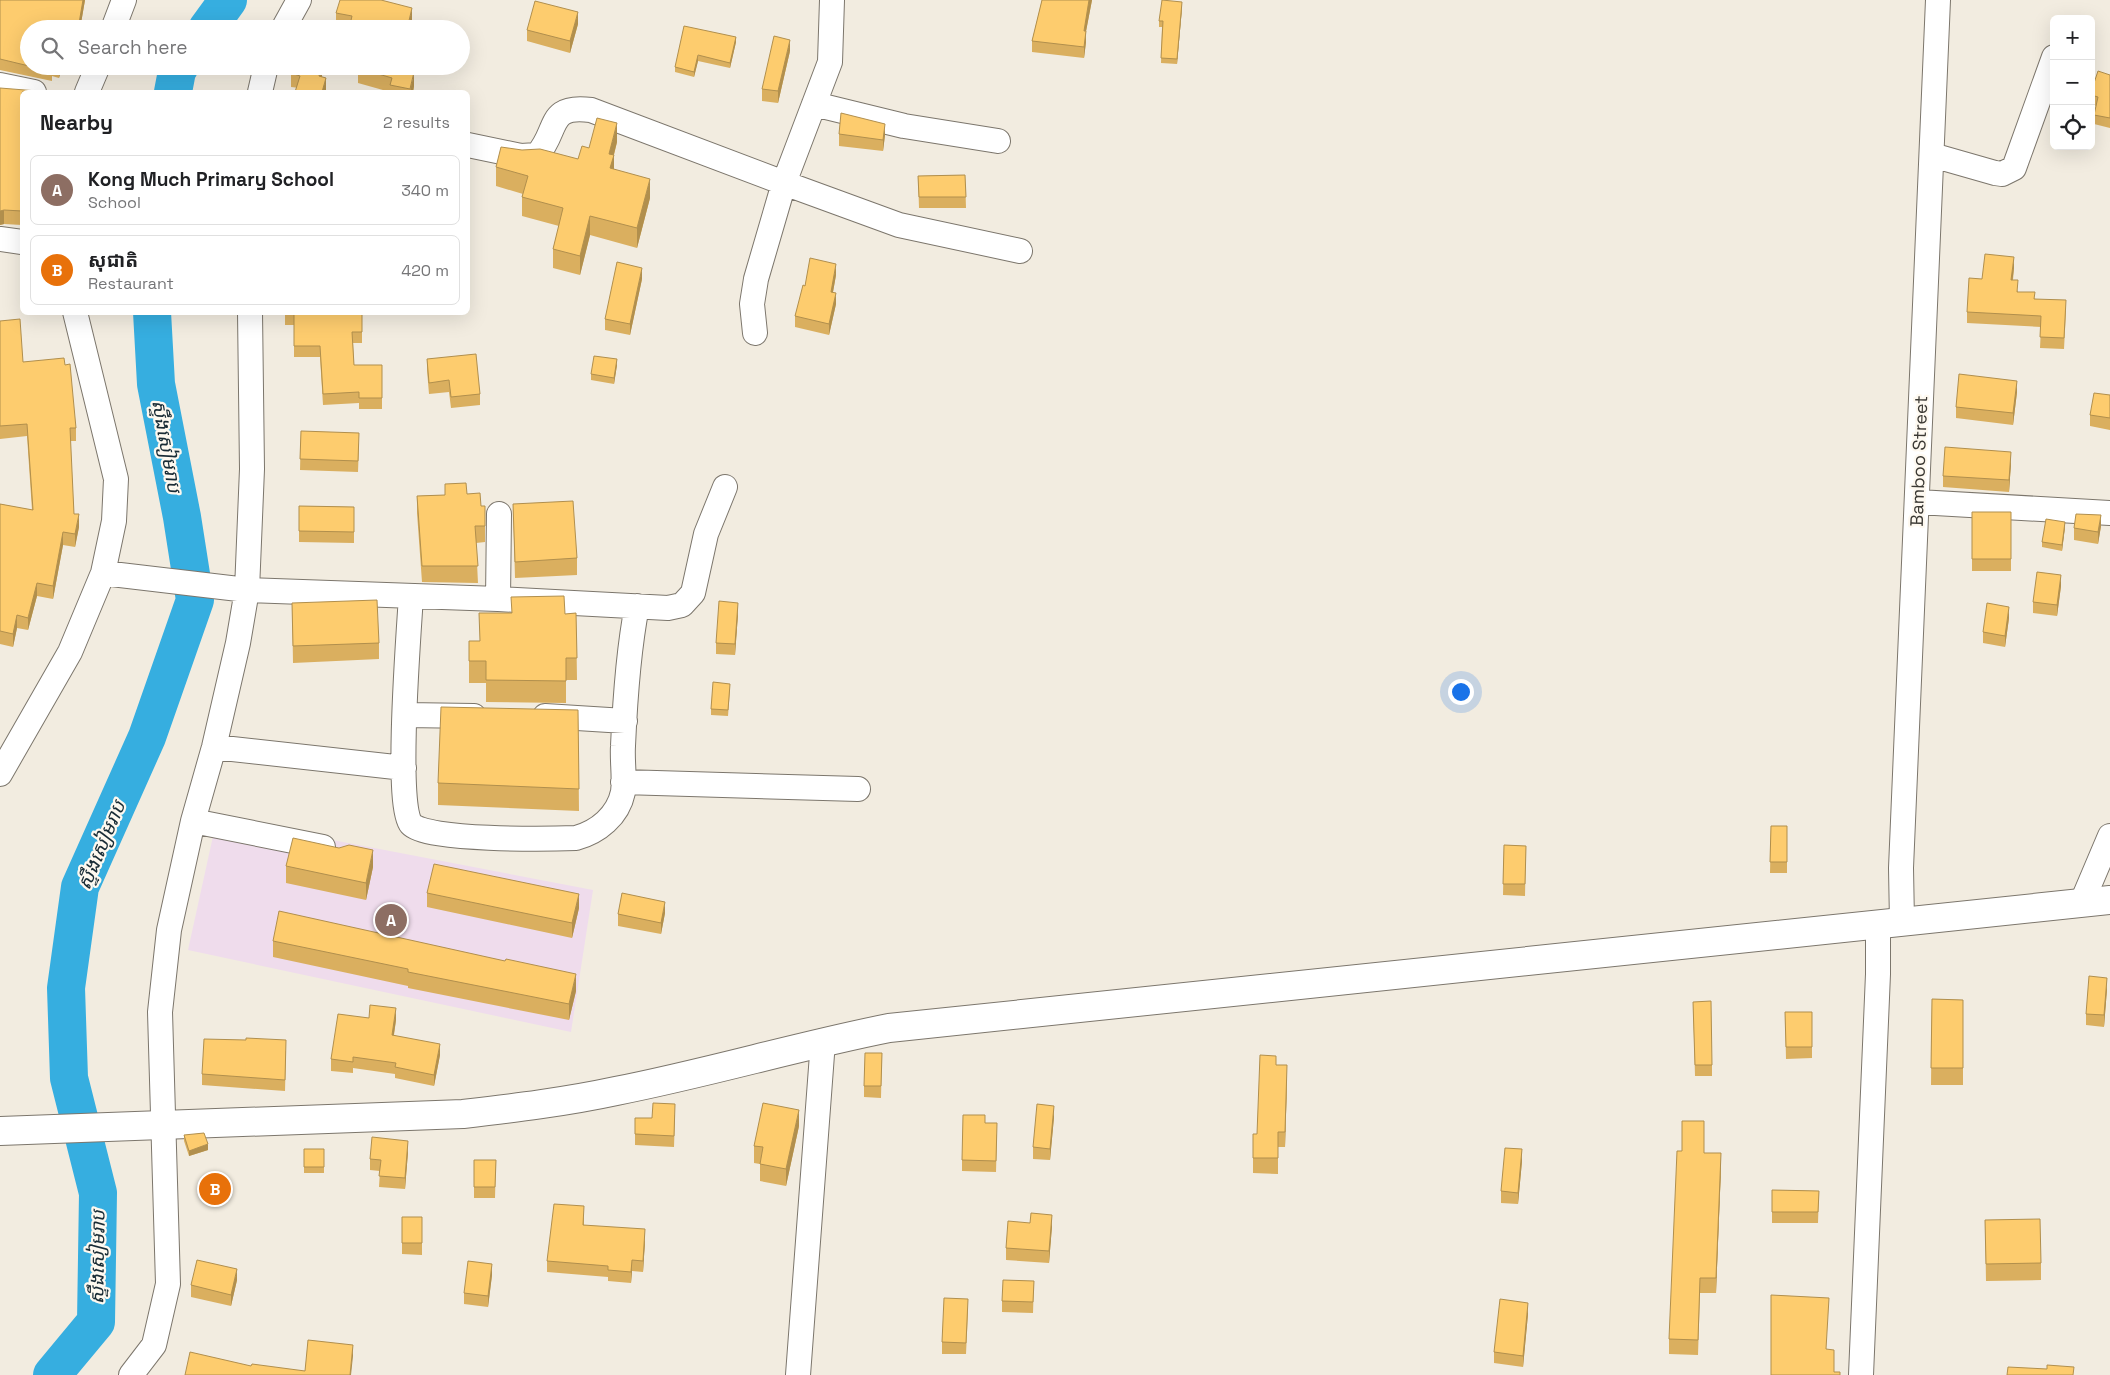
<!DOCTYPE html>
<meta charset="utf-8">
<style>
body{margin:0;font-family:"Space Grotesk","Noto Sans Khmer",sans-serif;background:#f2f2f2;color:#202124}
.controls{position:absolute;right:15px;top:15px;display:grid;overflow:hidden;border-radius:8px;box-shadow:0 5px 20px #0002}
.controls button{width:45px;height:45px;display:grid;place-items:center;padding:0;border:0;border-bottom:1px solid #e0e0e0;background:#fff;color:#202124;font:25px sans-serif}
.you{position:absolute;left:1460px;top:691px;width:18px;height:18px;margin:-12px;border:4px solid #fff;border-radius:50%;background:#1a73e8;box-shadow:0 0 0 8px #1a73e833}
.badge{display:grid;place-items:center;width:32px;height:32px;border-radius:50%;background:#644cc5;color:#fff;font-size:16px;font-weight:700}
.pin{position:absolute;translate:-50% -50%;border:2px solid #fff;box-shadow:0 1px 5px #0006}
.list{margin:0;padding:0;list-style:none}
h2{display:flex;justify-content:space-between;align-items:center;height:65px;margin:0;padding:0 20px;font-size:21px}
h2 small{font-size:16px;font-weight:400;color:#757577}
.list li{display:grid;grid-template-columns:32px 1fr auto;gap:15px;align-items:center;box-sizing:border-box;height:70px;margin:0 10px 10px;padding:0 10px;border:1px solid #e0e0e0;border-radius:8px}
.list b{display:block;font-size:19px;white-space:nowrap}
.list p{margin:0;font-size:16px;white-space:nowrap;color:#757577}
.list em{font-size:16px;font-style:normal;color:#757577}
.icon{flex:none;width:28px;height:28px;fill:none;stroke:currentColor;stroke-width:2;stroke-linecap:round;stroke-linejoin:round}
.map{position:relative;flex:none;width:2110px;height:1375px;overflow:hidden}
.search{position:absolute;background:#fff;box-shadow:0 5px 20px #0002;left:20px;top:20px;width:450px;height:55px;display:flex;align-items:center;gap:12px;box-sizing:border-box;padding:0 18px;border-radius:28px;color:#757577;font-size:19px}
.panel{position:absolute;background:#fff;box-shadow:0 5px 20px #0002;left:20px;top:90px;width:450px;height:225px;border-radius:8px}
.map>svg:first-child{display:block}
.education{fill:#efdcec}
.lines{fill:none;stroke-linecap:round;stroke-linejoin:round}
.river{stroke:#36aee0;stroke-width:38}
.minor-casing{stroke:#7c766c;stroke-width:26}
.highway-casing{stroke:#7c766c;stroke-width:30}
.minor{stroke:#fff;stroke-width:24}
.highway{stroke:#fff;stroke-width:28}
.wall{fill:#daaf5f}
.shaded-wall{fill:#b18f4d}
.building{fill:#fdcc6e;stroke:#b18f4d}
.labels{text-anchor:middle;stroke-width:4.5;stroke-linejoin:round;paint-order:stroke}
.street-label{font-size:18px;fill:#3b3934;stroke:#fef9f0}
.water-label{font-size:19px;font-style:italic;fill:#192c36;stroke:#fef9f0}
</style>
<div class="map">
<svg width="2110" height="1375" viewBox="0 0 2110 1375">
<rect width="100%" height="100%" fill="#f2ece0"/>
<!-- education -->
<path class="education" d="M217,818L593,890L571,1032L188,950Z"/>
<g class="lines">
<!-- river -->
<path class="river" d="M207,29L228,0
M173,92L177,71L180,66
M52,1375L96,1322L98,1193L69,1078L66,988L80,887L147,737L195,600L182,517L156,384L152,312"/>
<!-- minor casing -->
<g class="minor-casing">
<path id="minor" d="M113,29L124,0
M283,29L299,0
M0,85L34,92
M87,92L98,66
M260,92L266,66
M814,104L904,126L998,141
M468,145L521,156L537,155C559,131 546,104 591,110L784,183L830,62L832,0
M1932,155L1995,173L2002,174L2014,168L2054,57
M0,239L22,242
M755,333L752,304L756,279L784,183L899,225L1020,251
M1918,502L2110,513
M103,573L247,590L498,599L668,608L682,605L693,593L706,534L725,487
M411,596C409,629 395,806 411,824C426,841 549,839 576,838C598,832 618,816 623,792C625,778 622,761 623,746C625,700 628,652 637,606
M498,599L499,514
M406,715L474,716
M545,716L625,721
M214,747L404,768
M0,774L70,652L103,573L114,521L116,479L75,312
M623,782L858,789
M193,821L323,847
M2082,902L2110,836
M1902,922L1901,868L1938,0
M131,1375L154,1345L168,1284L160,1012L169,930L193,821L214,747L238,643L247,590L252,469L250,312
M798,1375L823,1041
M1861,1375L1878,974V924"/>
</g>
<!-- highway casing -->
<g class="highway-casing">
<path id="highway" d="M0,1131L463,1114C514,1108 565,1102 616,1091C708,1073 798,1046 889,1028L2110,900"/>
</g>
<!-- minor -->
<use href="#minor" class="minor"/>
<!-- highway -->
<use href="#highway" class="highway"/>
</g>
<!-- wall -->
<path class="wall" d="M0,0H85L80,29H29V66H62L59,78L52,76V81L0,70Z
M1042,0H1092L1086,31V42L1084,58L1032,52V41Z
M1182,8L1177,64L1161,63L1162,27H1159V21Z
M336,13L412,22L411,29H345L336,27Z
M578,24L570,53L527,41V30Z
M736,37V42L730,68L698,61L694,77L675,72V67Z
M790,51L778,103L762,101V89Z
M322,66V77L326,91L291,87V73Z
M358,68L399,69L414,86L413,92H390L358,83Z
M2110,75V128L2094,124V115L2096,106L2091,104V92Z
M22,92V225L4,224L0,225Z
M839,134L885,135L883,151L839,146Z
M617,142L614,155V169L650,198L637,248L590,235L580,275L553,268V249L559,226L522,216V197L523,194L496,186V167L578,159L589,148Z
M965,175L966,208H919L918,176Z
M2014,268L2013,280L2018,292L2066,311L2064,349L2040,348L2041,327L1967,323V312L1982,279Z
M836,275L833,292L836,304L829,335L795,327V316L805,286Z
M642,279L630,335L605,330V319Z
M285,312H362V343H353L354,365H382V409H359V403L323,405L320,357H294V325H285Z
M0,321L23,362L76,428V441H70L74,514L79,527L75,547L63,545L53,599L37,596L28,630L17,628L13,647L0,644V504L32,510L27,436L0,439Z
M427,359L480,394V405L451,408L449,392L429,394L427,370Z
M617,365L614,384L591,380V374Z
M2017,392L2013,425L1956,418V407Z
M2110,395V430L2090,426V415Z
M301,431L359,444L358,472L300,470Z
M2011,463L2009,492L1943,487V476Z
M445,484L467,494L481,506H485V542L476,543L478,583L422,582L417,513V496L445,495Z
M513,504L577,558V575L515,578Z
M299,506L354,507V543L299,542Z
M1972,512H2011V571H1972Z
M2101,526L2098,544L2074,540V528Z
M2065,527L2062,551L2042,547V542Z
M2061,586L2057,616L2033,613V602Z
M292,603L379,643V659L293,663Z
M576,613L577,680H566V703L486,702V683H469V641H480L565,614Z
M738,614L735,655L716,654V643Z
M2009,618L2005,647L1983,643V632Z
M730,689L728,716L711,715V709Z
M578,710L579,811L438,805V783Z
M1771,826H1787V873H1770Z
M1504,845L1526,846L1525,896L1503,895Z
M286,866L373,867L366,900L286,883Z
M427,893L579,908L572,938L427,907Z
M665,913L661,934L618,926V914Z
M273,941L576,991L569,1020L408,988V986L273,957Z
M2107,989L2104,1027L2086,1025V1014Z
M1932,999L1963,1000V1085H1931Z
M1693,1002L1712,1065V1076H1695Z
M1785,1012H1812V1058L1786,1059Z
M369,1018L396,1020L394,1035L440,1055L434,1086L395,1078V1074L353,1068V1073L331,1071V1059Z
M286,1051L285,1091L202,1085V1074Z
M882,1053L881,1098L864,1097V1086Z
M1276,1065L1287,1081L1285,1147H1278V1174L1253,1173V1134H1257Z
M675,1115L674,1147L635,1145V1118H652Z
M1054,1117L1050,1160L1033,1159V1147Z
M985,1123L997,1135L996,1172L962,1171V1160Z
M799,1126L786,1186L760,1181V1164L754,1163V1146Z
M184,1135L208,1150L189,1156L184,1141Z
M304,1149H324V1173H304Z
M408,1152L405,1189L379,1187L380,1171L370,1170V1159Z
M1704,1153L1721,1168L1716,1293H1700L1698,1355L1669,1354V1339Z
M474,1160H496L495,1198H474Z
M1522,1161L1518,1204L1501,1203V1191Z
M1772,1190L1819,1191L1818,1223H1772Z
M422,1217V1255L402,1254V1243Z
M584,1217V1225L645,1241L643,1272L632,1271L631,1283L608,1281V1277L547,1272V1261Z
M1985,1220L2041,1263V1280L1986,1281Z
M1052,1226L1049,1263L1006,1260V1248Z
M492,1275L488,1307L464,1304V1293Z
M237,1280L231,1306L191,1297V1285Z
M1034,1281L1033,1313L1002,1312V1301Z
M968,1311L966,1354H942V1342Z
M1528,1314L1523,1367L1494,1363V1352Z"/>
<!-- shaded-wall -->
<path class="shaded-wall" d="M83,0H85L80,29H78Z
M1089,0H1092L1084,42V31Z
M1182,2V8L1177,64V59Z
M412,8V22L411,29H407Z
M578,12V24L570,53V41Z
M1086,31V42L1084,58V47Z
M736,37V42L730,68V63Z
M790,40V51L778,103V91Z
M698,55V61L694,77V72Z
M59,66H62L59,78Z
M321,66H322V76L319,89V76Z
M414,72V86L413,92H410Z
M326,78V91L325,92H322Z
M617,123V142L609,173V154Z
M885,124V135L883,151V140Z
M614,155V174L610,168Z
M650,179V198L637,248V228Z
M4,210V224L0,225V211Z
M590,216V235L580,275V256Z
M2014,257V268L2011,291V280Z
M836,264V275L831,303V292Z
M642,268V279L630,335V324Z
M836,293V304L829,335V324Z
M617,359V365L614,384V378Z
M2017,381V392L2013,425V413Z
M2011,452V463L2009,492V480Z
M79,514V527L75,547V534Z
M2101,515V526L2098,544V532Z
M2065,522V527L2062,551V545Z
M63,532V545L53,599V586Z
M2061,575V586L2057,616V605Z
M37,583V596L28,630V618Z
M738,603V614L735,655V644Z
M2009,607V618L2005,647V636Z
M17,615V628L13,647V634Z
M373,850V867L366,900V883Z
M579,894V908L572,938V923Z
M665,902V913L661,934V923Z
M576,974V991L569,1020V1004Z
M2107,978V989L2104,1027V1015Z
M396,1008V1020L392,1046V1035Z
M440,1044V1055L434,1086V1075Z
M1287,1065V1081L1285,1147V1132Z
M1054,1106V1117L1050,1160V1149Z
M799,1110V1126L786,1186V1169Z
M408,1141V1152L405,1189V1178Z
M208,1144V1150L189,1156V1151Z
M1522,1149V1161L1518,1204V1193Z
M1721,1153V1168L1716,1293V1278Z
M1052,1215V1226L1049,1263V1251Z
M645,1229V1241L643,1272V1261Z
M632,1260V1271L631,1283V1272Z
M492,1264V1275L488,1307V1296Z
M237,1269V1280L231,1306V1295Z
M1528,1303V1314L1523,1367V1356Z
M353,1345V1356L351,1375H350Z"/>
<!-- building -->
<path class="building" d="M0,0H83L78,29L67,28V29H29V66L0,59Z
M340,0H381L412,8L407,29H349L352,16L336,13Z
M1042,0H1089L1084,31H1086L1084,47L1032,41Z
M1162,0L1182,2L1177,59L1161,58L1163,21H1159Z
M535,1L578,12L570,41L527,30Z
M684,26L736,37L730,63L698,55L694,72L675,67Z
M774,36L790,40L778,91L762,89Z
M32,66H52V71Z
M293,66H321L319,76L326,78L322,92H295L300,76L291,73Z
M359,66H396L395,68L414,72L410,89L390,85L392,78L358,68Z
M2098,71L2110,75V118L2094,115L2098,97L2091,95V92Z
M0,88L50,92H22V211L4,210L0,211Z
M841,113L885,124L883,140L839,134Z
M597,118L617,123L609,154L614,155L610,168L650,179L637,228L590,216L580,256L553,249L563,208L522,197L528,176L496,167L501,147L522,150L540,149L578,159L582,146L589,148Z
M965,175L966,197H919L918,176Z
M1985,254L2014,257L2011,280H2018L2017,292H2035L2034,299L2066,300L2064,338L2040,337L2041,316L1967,312L1969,278L1982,279Z
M810,258L836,264L831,292L836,293L829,324L795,316L803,285L805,286Z
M617,262L642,268L630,324L605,319Z
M285,312H362V332H352L354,365H382V398H359V392L323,394L320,346H294V314H285Z
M20,319L23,362L64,358L65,365L70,364L76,428H70L74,514H79L75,534L63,532L53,586L37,583L28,618L17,615L13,634L0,631V504L33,510L27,424L0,426V321Z
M476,354L480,394L451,397L449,380L429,383L427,359Z
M594,356L617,359L614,378L591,374Z
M1959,374L2017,381L2013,413L1956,407Z
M2094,393L2110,395V418L2090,415Z
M301,431L359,433L358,461L300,459Z
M1945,447L2011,452L2009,480L1943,476Z
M466,483L467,494L480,493L481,506H485V526H475L478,566H422L417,496L445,495V484Z
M573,501L577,558L515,562L513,504Z
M299,506L354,507V532L299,531Z
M1972,512H2011V559H1972Z
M2076,514L2101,515L2098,532L2074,528Z
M2046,519L2065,522L2062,545L2042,542Z
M2037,572L2061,575L2057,605L2033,602Z
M564,596L565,614L576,613L577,658H566V681L486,680V661H469V641H480L479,613H512L511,597Z
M377,600L379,643L293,646L292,603Z
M719,601L738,603L735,644L716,643Z
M1987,603L2009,607L2005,636L1983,632Z
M713,682L730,684L728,710L711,709Z
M441,707L578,710L579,789L438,783Z
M1771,826H1787V862H1770Z
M293,838L339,848L349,845L373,850L366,883L286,866Z
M1504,845L1526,846L1525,884H1503Z
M434,864L579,894L572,923L427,893Z
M622,893L665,902L661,923L618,914Z
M279,911L505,961L506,959L576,974L569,1004L408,972V969L273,941Z
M2089,976L2107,978L2104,1015L2086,1014Z
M1932,999L1963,1000V1068H1931Z
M1711,1001L1712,1065H1695L1693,1002Z
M370,1005L396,1008L392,1035L440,1044L434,1075L395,1067L396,1063L353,1057V1062L331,1059L338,1014L369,1018Z
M1785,1012H1812V1047H1786Z
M246,1038L286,1040L285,1080L202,1074L204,1039L246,1040Z
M865,1053H882L881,1086H864Z
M1260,1055L1276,1056V1065H1287L1285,1132H1278V1158H1253V1134H1257Z
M653,1103L675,1104L674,1136L635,1134V1118H652Z
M763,1103L799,1110L786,1169L760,1164L763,1147L754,1146Z
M1037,1104L1054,1106L1050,1149L1033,1147Z
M963,1115H985V1123H997L996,1161L962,1160Z
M1682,1121H1704V1153H1721L1716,1278H1700L1698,1340L1669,1339L1677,1151H1682Z
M204,1133L208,1144L189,1151L184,1135Z
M372,1137L408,1141L405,1178L379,1176L381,1160L370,1159Z
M1505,1148L1522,1149L1518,1193L1501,1191Z
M304,1149H324V1167H304Z
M474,1160H496L495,1187H474Z
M1772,1190L1819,1191L1818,1212H1772Z
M554,1204L584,1206L583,1225L645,1229L643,1261L632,1260L631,1272L608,1270V1266L547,1261Z
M1031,1213L1052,1215L1049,1251L1006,1248L1008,1221L1030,1223Z
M402,1217H422V1243H402Z
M2040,1219L2041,1263L1986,1264L1985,1220Z
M197,1260L237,1269L231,1295L191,1285Z
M468,1261L492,1264L488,1296L464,1293Z
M1003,1280L1034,1281L1033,1302L1002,1301Z
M1771,1295L1829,1298L1826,1349L1834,1350V1372H1840V1375H1771Z
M944,1298L968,1299L966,1343L942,1342Z
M1500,1299L1528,1303L1523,1356L1494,1352Z
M308,1340L353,1345L350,1375H185L190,1352L251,1366L252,1364L305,1371Z
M2047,1365L2074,1367L2073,1375H2007L2008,1367L2047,1369Z"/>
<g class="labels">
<!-- street labels -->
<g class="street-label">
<text transform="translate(1919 461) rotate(-88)" y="6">Bamboo Street</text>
</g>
<!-- water labels -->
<g class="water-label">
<text transform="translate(167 446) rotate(80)" y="7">ស្ទឹងសៀមរាប</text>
<text transform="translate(101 845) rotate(-67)" y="7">ស្ទឹងសៀមរាប</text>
<text transform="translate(97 1257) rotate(-89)" y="7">ស្ទឹងសៀមរាប</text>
</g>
</g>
</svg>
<div class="controls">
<button>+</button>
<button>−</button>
<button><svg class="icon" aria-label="locate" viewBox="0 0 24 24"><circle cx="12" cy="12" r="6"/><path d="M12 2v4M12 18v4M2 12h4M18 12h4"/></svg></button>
</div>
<div class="you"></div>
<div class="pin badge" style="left:391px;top:920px;background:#8d6e63">A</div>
<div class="pin badge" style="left:215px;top:1189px;background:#e8710a">B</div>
<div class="search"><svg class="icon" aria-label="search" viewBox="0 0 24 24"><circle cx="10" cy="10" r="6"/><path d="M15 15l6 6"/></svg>Search here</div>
<section class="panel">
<h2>Nearby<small>2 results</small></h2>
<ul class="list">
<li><span class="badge" style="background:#8d6e63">A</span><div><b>Kong Much Primary School</b><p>School</p></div><em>340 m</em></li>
<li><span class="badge" style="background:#e8710a">B</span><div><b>សុជាតិ</b><p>Restaurant</p></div><em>420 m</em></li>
</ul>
</section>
</div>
